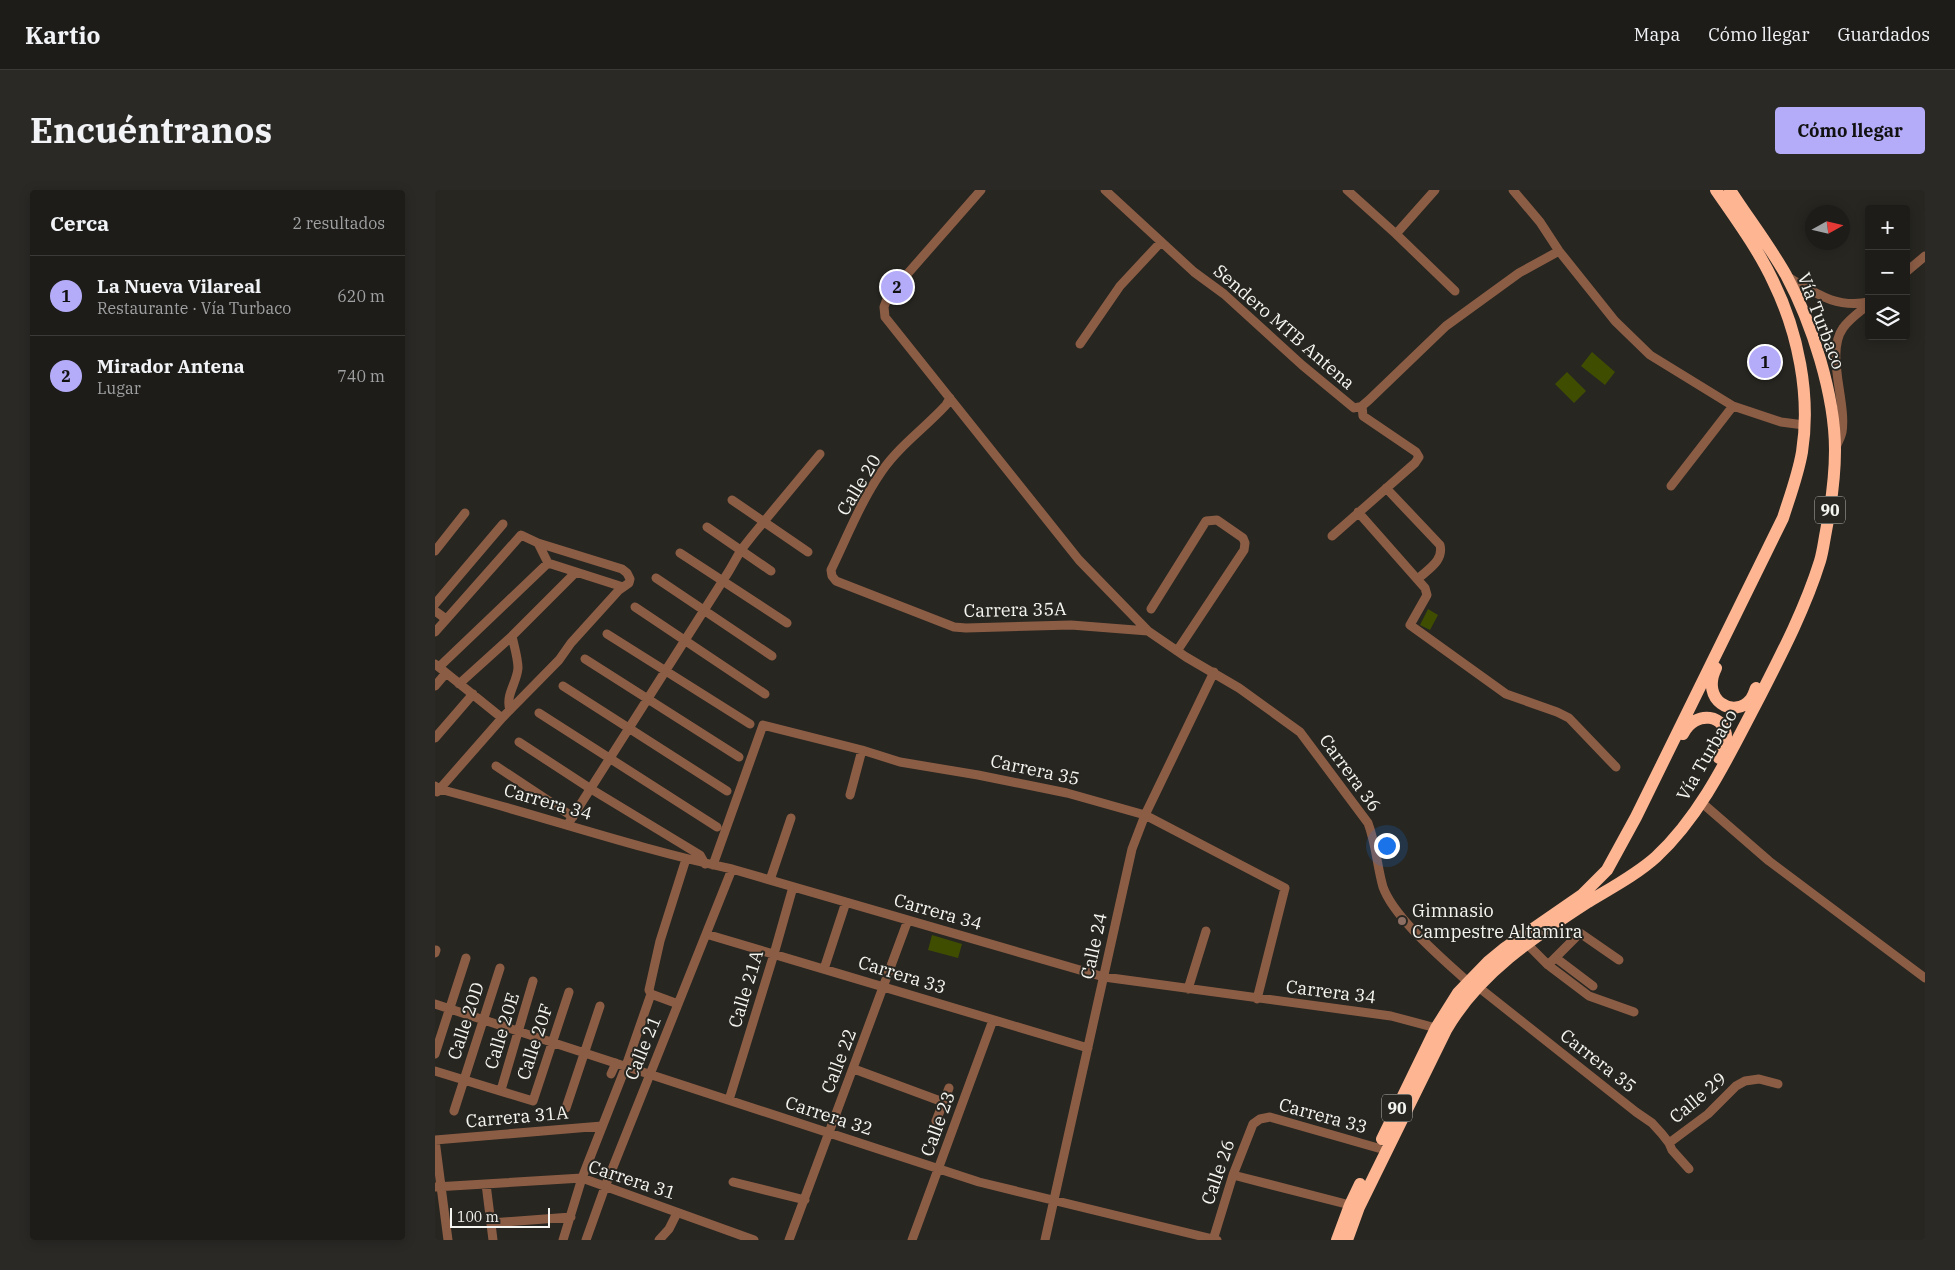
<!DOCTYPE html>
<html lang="es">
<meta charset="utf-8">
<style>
body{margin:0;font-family:"IBM Plex Serif",serif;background:#2a2926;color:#f1f3f6}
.controls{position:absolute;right:15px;top:15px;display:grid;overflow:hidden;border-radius:5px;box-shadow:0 2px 12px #0003}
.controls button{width:45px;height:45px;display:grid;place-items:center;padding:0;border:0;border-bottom:1px solid #3b3a38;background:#1d1c19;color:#f1f3f6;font:25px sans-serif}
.compass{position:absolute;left:1370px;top:15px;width:45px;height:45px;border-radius:50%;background:#1d1c19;box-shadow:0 2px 12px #0003;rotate:82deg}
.scale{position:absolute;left:15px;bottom:12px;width:100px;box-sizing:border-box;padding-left:5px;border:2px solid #f5f5f1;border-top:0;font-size:14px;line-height:18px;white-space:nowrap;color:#f5f5f1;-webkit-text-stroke:4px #272621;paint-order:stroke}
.you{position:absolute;left:951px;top:655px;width:18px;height:18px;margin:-12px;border:4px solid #fff;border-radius:50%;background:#1a73e8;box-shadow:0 0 0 8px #1a73e833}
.badge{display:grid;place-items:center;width:32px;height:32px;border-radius:50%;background:#b4acf9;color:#111;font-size:16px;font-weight:700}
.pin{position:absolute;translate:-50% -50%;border:2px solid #fff;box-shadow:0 1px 5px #0006}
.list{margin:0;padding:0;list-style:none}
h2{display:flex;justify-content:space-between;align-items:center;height:65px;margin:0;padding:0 20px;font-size:21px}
h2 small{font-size:16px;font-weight:400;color:#a0a1a2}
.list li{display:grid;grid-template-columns:32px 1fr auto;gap:15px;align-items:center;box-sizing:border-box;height:80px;padding:0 20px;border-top:1px solid #3b3a38}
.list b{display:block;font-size:19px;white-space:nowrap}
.list p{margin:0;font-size:16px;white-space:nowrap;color:#a0a1a2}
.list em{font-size:16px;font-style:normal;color:#a0a1a2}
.icon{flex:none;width:28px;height:28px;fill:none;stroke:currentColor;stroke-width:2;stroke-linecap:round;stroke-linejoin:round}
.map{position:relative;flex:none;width:1490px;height:1050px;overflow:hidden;border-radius:5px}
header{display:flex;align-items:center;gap:30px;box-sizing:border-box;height:70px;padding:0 25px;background:#1d1c19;border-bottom:1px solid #3b3a38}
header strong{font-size:24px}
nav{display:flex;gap:28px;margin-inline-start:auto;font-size:18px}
.intro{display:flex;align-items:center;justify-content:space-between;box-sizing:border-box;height:120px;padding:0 30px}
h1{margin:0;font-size:35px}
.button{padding:12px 22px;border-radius:5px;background:#b4acf9;color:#111;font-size:18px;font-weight:700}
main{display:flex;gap:30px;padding:0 30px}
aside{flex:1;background:#1d1c19;border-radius:5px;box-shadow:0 2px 12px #0003}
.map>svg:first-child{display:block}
.green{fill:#3f4d00}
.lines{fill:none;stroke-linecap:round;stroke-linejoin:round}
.minor{stroke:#8c5d45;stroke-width:9}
.highway{stroke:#fdb592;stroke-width:12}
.education-dot{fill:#8d6e63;stroke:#272621;stroke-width:2}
.labels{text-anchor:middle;stroke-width:4;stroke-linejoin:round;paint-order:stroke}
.shield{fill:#272621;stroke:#b7b7b3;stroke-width:1}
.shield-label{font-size:16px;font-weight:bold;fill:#f5f5f1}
.street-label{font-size:18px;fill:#f5f5f1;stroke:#272621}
.poi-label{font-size:18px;fill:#f5f5f1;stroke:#272621;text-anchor:start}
</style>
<header>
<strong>Kartio</strong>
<nav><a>Mapa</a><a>Cómo llegar</a><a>Guardados</a></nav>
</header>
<div class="intro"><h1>Encuéntranos</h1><a class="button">Cómo llegar</a></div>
<main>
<aside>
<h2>Cerca<small>2 resultados</small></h2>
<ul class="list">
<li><span class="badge">1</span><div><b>La Nueva Vilareal</b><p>Restaurante · Vía Turbaco</p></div><em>620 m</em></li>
<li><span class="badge">2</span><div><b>Mirador Antena</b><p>Lugar</p></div><em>740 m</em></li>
</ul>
</aside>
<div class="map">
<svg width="1490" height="1050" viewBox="0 0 1490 1050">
<rect width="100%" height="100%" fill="#272621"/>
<!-- green -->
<path class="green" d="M1157,162L1180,182L1170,195L1146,176Z
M1132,182L1151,201L1139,213L1120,194Z
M993,419L1003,425L995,440L985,435Z
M497,745L527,754L523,768L493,760Z"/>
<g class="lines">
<!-- minor -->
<path class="minor" d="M546,0L453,106L449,117L450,127L644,370L713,441L751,467L804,498L865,542L933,633C941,654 942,676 948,697C959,728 1008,769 1033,792
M670,0L759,82L789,104L867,175L919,218L927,216L934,210L1011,136L1084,83L1124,61
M912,0L961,44L1020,101
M1078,0L1105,32L1124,61L1180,131L1215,165L1298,216L1346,232L1369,235
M961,44L1000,0
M1471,82L1490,66
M1351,86C1379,102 1400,119 1434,112
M645,154L685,96L726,52
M515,208L511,215C491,237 464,256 447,281C426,311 412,347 396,380L397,386L401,391L519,437L531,438L636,435L713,441
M1401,257C1403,252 1406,247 1407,242C1412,212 1390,163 1408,138C1414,129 1426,121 1434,114
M1236,296L1298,216
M951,298L1005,355C1009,371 993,379 983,389
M297,310L373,362
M923,322L990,398L992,405L975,435L1071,504L1122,522L1134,528L1181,577
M272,337L336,381
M897,346L980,273L984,267L981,262L928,226L927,216
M0,361L30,323
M245,363L352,433
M221,388L337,466
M0,414L68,334
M200,417L330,504
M716,419L771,331L782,330L808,348L810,353L809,360L742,461
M0,421L11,429
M0,442L86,345L103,353L113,373L188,397
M172,444L315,534
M150,469L304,567
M0,474L67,528
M4,477L113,373
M24,494L77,446L141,382
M0,496L11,483
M128,496L292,601
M75,520C70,505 82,493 83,478C83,468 79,456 77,446
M104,523L282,637
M0,548L38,504
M84,552L156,599L265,665L270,674
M61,576L138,627
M0,596L4,599C102,624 198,658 297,679L669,787L956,826L1001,838
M2,602L67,528L124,470L136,453L184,400L194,393L195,389L192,383L187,379L103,353
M415,605L427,560
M1266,612L1334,671L1490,788
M133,634L294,381L306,360L317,346L385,264
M278,675L328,535L427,560L465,572L543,585L632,603L710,625L850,698L822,809
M335,690L356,628
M271,744L653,858
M1091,753L1113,775L1154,806L1199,822
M0,763L1,760
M1121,768L1158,796
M1113,775L1145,743L1184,770
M389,779L411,712
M1042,796L1201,922L1217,933L1227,944L1234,953L1237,960L1254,979
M753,799L771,741
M0,814L544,992L782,1050
M243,814L216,804L214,800L225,751L251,669
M0,864L31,768
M419,879L508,912
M0,881L98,911L134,802
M176,884L181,873
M66,900L98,791
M294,910L339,764L358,697
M131,918L165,816
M19,921L65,778
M501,931L514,898
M0,950L167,936
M0,950L13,1050
M1234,953L1273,924L1301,896L1310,891L1324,889L1343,894
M798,985L915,1015
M298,992L370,1010
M51,994L58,1050
M0,997L147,988L319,1050
M56,1033L136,1027
M128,1050L147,988L191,876L216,804
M151,1050L170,997L297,679
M224,1050L234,1039L242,1023
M354,1050L473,730
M477,1050L558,830
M610,1050L697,659L710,625L779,482
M778,1050L798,985L818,934L825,929L835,927L943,958"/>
<!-- highway -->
<path class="highway" d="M1281,478C1265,510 1299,530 1316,509C1318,506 1320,501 1321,498
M1248,544C1260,519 1293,524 1291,550C1291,557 1287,562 1284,568
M947,949L1001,838L1023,803L1053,772L1070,758L1147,705L1172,680L1201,627L1348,328C1355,306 1363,285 1367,262C1376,205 1363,142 1338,91C1323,59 1301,29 1281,0
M902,1050L915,1015L925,994
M912,1050L924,1017L1011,840C1044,783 1099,747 1153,712C1176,698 1201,685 1221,667C1267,624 1294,565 1323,510C1346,465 1370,419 1385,371C1388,361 1389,351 1391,341C1396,315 1400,286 1400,260C1400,205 1377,133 1351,85C1334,55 1313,28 1295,0"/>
</g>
<!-- markers -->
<circle class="education-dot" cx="967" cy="731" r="5"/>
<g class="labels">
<!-- shield labels -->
<g class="shield">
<rect x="1380" y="306.5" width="30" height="27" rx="4"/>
<rect x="947" y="904.5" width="30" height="27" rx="4"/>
</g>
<g class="shield-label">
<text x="1395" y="326">90</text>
<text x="962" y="924">90</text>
</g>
<!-- street labels -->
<g class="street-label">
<text transform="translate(1386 131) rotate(69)" y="6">Vía Turbaco</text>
<text transform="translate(849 137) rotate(41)" y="6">Sendero MTB Antena</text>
<text transform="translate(424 295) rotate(-59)" y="6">Calle 20</text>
<text transform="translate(580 420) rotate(-1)" y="6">Carrera 35A</text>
<text transform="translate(1272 565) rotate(-60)" y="6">Vía Turbaco</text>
<text transform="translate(600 580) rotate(12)" y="6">Carrera 35</text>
<text transform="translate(915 583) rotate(54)" y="6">Carrera 36</text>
<text transform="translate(113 612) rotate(16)" y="6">Carrera 34</text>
<text transform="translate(503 722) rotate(16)" y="6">Carrera 34</text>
<text transform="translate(659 756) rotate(-78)" y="6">Calle 24</text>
<text transform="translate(467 785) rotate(17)" y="6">Carrera 33</text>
<text transform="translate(311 799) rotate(-73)" y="6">Calle 21A</text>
<text transform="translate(896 802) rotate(7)" y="6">Carrera 34</text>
<text transform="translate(31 831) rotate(-72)" y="6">Calle 20D</text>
<text transform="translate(67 841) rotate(-73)" y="6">Calle 20E</text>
<text transform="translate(100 852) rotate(-72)" y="6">Calle 20F</text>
<text transform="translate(208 858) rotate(-68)" y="6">Calle 21</text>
<text transform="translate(404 871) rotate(-69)" y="6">Calle 22</text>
<text transform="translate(1163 871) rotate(38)" y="6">Carrera 35</text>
<text transform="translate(1263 908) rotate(-40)" y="6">Calle 29</text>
<text transform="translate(394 926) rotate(18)" y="6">Carrera 32</text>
<text transform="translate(888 926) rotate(15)" y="6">Carrera 33</text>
<text transform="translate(82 927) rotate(-5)" y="6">Carrera 31A</text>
<text transform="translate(503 934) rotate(-70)" y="6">Calle 23</text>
<text transform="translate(783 982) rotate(-71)" y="6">Calle 26</text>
<text transform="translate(197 990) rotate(18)" y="6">Carrera 31</text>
</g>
<!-- poi labels -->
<g class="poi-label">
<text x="977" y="727">Gimnasio<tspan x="977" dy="21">Campestre Altamira</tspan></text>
</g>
</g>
</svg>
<div class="controls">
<button>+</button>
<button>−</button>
<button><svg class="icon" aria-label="layers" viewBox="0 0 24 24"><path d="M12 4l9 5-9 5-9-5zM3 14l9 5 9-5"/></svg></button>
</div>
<svg class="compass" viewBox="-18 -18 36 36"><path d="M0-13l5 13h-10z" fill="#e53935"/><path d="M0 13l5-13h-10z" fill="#a0a1a2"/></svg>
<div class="scale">100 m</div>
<div class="you"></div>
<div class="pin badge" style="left:1330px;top:172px">1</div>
<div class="pin badge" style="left:462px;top:97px">2</div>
</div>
</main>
